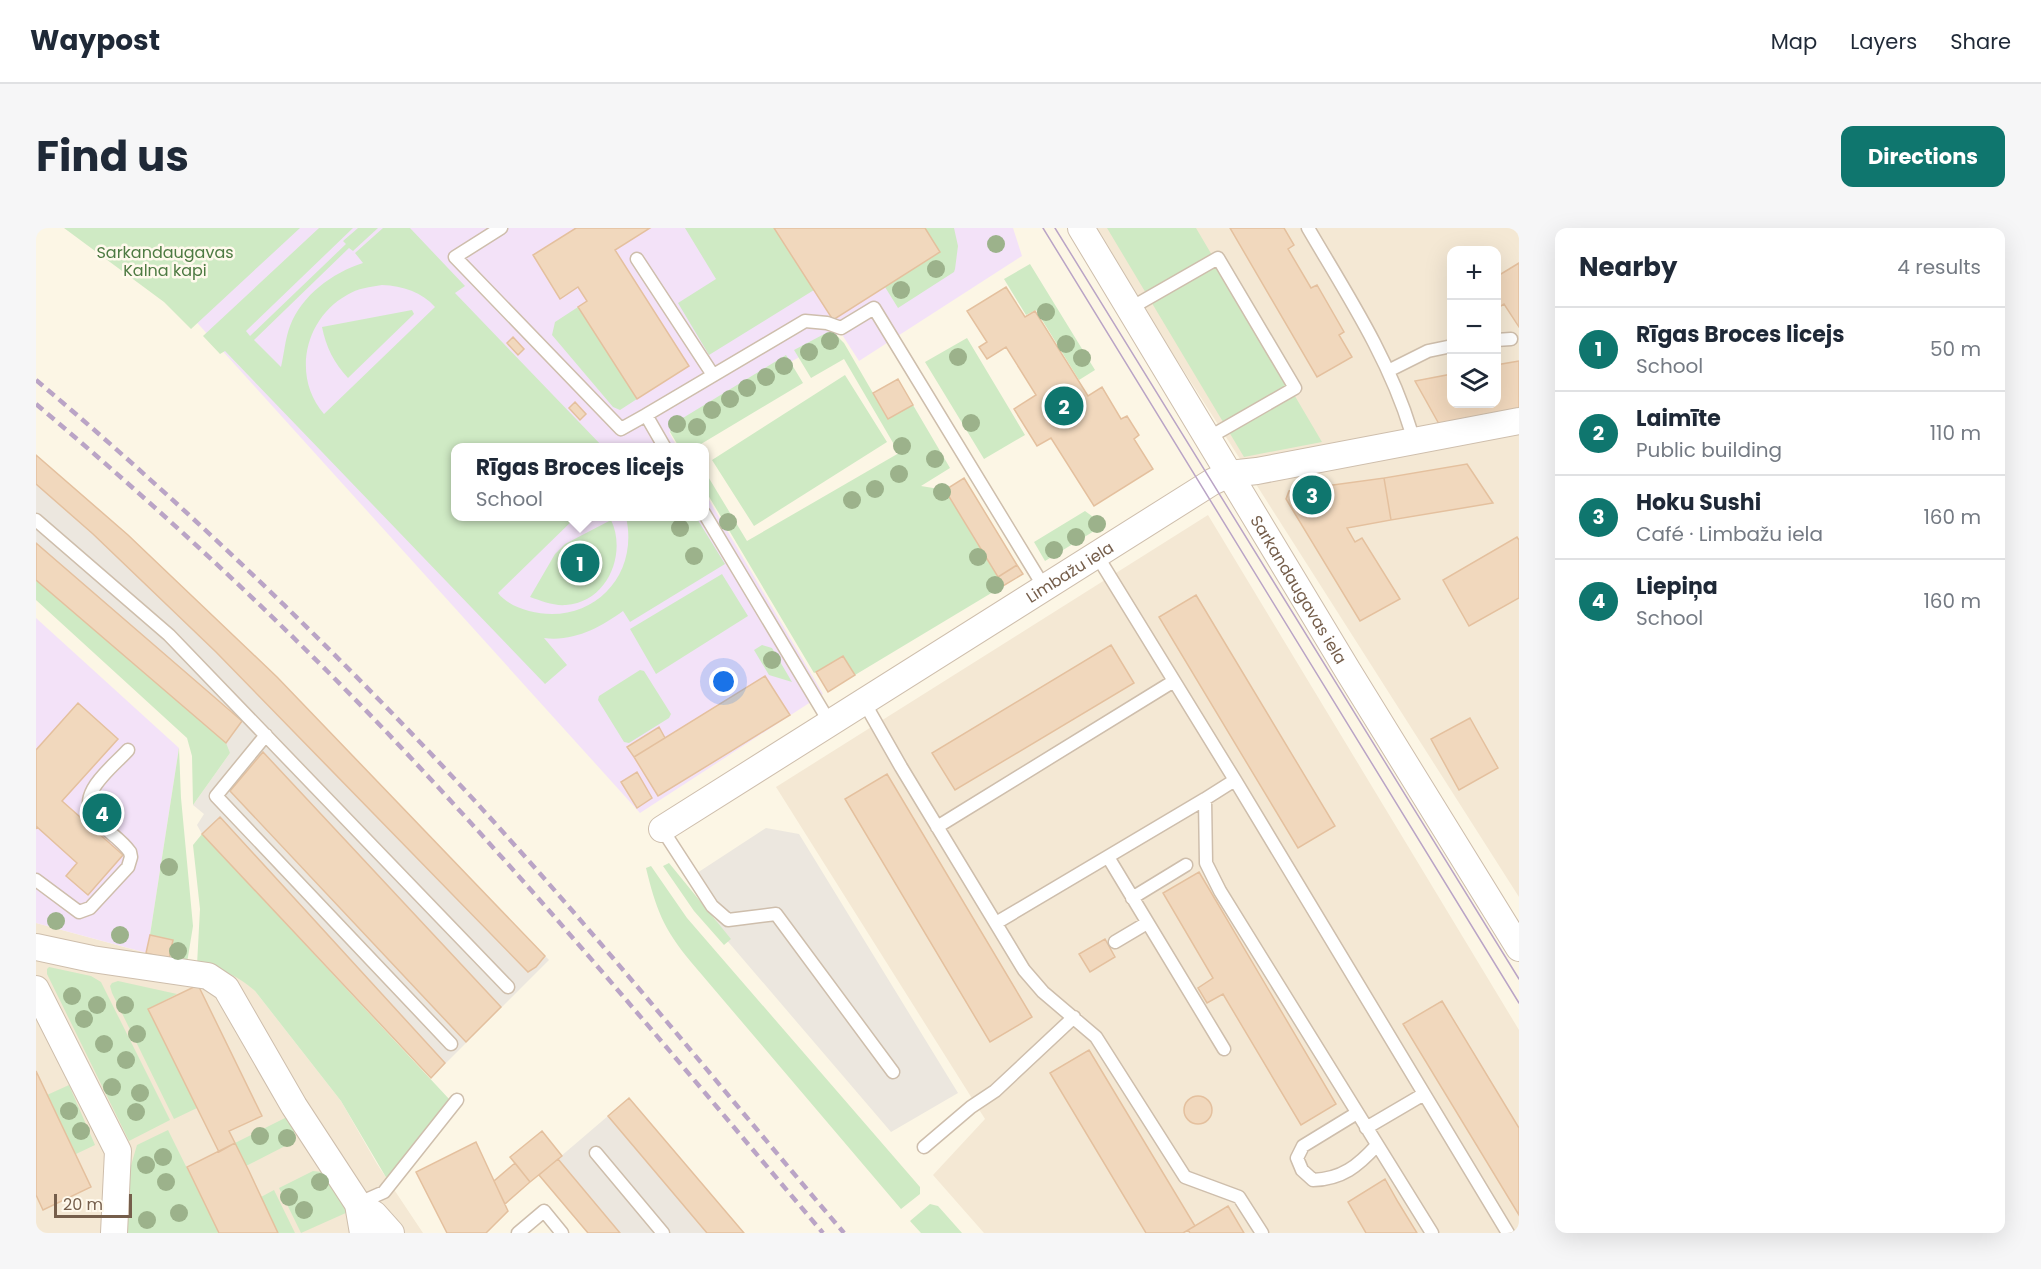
<!DOCTYPE html>
<meta charset="utf-8">
<style>
body{margin:0;font-family:Poppins,sans-serif;background:#f6f6f7;color:#1f2937}
.controls{position:absolute;right:18px;top:18px;display:grid;overflow:hidden;border-radius:12px;box-shadow:0 6px 24px #0002}
.controls button{width:54px;height:54px;display:grid;place-items:center;padding:0;border:0;border-bottom:2px solid #e0e1e3;background:#fff;color:#1f2937;font:30px sans-serif}
.scale{position:absolute;left:18px;bottom:15px;width:78px;box-sizing:border-box;padding-left:6px;border:3px solid #755e4b;border-top:0;font-size:16px;line-height:21px;white-space:nowrap;color:#755e4b;-webkit-text-stroke:4px #fff9ec;paint-order:stroke}
.you{position:absolute;left:688px;top:454px;width:21px;height:21px;margin:-15px;border:4px solid #fff;border-radius:50%;background:#1a73e8;box-shadow:0 0 0 9px #1a73e833}
.badge{display:grid;place-items:center;width:39px;height:39px;border-radius:50%;background:#0f766e;color:#fff;font-size:20px;font-weight:700}
.pin{position:absolute;translate:-50% -50%;border:3px solid #fff;box-shadow:0 2px 6px #0006}
.popup{position:absolute;left:415px;top:215px;width:258px;height:78px;box-sizing:border-box;display:grid;place-content:center;border-radius:12px;background:#fff;filter:drop-shadow(0 2px 4px #0005);font-size:20px;white-space:nowrap;color:#747a83}
.popup b{font-size:22px;color:#1f2937}
.popup::after{content:'';position:absolute;left:50%;top:100%;margin-left:-12px;border:12px solid transparent;border-top-color:#fff}
.list{margin:0;padding:0;list-style:none}
h2{display:flex;justify-content:space-between;align-items:center;height:78px;margin:0;padding:0 24px;font-size:26px}
h2 small{font-size:20px;font-weight:400;color:#747a83}
.list li{display:grid;grid-template-columns:39px 1fr auto;gap:18px;align-items:center;box-sizing:border-box;height:84px;padding:0 24px;border-top:2px solid #e0e1e3}
.list b{display:block;font-size:22px;white-space:nowrap}
.list p{margin:0;font-size:20px;white-space:nowrap;color:#747a83}
.list em{font-size:20px;font-style:normal;color:#747a83}
.icon{flex:none;width:33px;height:33px;fill:none;stroke:currentColor;stroke-width:2;stroke-linecap:round;stroke-linejoin:round}
.map{position:relative;flex:none;width:1483px;height:1005px;overflow:hidden;border-radius:12px}
header{display:flex;align-items:center;gap:36px;box-sizing:border-box;height:84px;padding:0 30px;background:#fff;border-bottom:2px solid #e0e1e3}
header strong{font-size:28px}
nav{display:flex;gap:33px;margin-inline-start:auto;font-size:21px}
.intro{display:flex;align-items:center;justify-content:space-between;box-sizing:border-box;height:144px;padding:0 36px}
h1{margin:0;font-size:42px}
.button{padding:15px 27px;border-radius:12px;background:#0f766e;color:#fff;font-size:21px;font-weight:700}
main{display:flex;gap:36px;padding:0 36px}
aside{flex:1;background:#fff;border-radius:12px;box-shadow:0 6px 24px #0002}
.map>svg:first-child{display:block}
.residential{fill:#f4e8d4;fill-rule:evenodd}
.industrial{fill:#ece7df}
.education{fill:#f3e2f8}
.green{fill:#cfeac4;fill-rule:evenodd}
.building{fill:#f1d8bd;stroke:#e4c09e;stroke-width:1.5}
.lines{fill:none;stroke-linecap:round;stroke-linejoin:round}
.service-casing{stroke:#cebeac;stroke-width:15}
.minor-casing{stroke:#cebeac;stroke-width:28}
.service{stroke:#fff;stroke-width:12}
.minor{stroke:#fff;stroke-width:26}
.tram{stroke:#baa4c6;stroke-width:1.5}
.rail{stroke:#baa4c6;stroke-width:4.5;stroke-dasharray:9 6;stroke-linecap:butt}
.tree{fill:#9cb28b}
.labels{text-anchor:middle;stroke-width:5;stroke-linejoin:round;paint-order:stroke}
.park-label{font-size:16px;fill:#4d7a42;stroke:#fff9ec}
.street-label{font-size:16px;fill:#755e4b;stroke:#fff9ec}
</style>
<header>
<strong>Waypost</strong>
<nav><a>Map</a><a>Layers</a><a>Share</a></nav>
</header>
<div class="intro"><h1>Find us</h1><a class="button">Directions</a></div>
<main>
<div class="map">
<svg width="1483" height="1005" viewBox="0 0 1483 1005">
<rect width="100%" height="100%" fill="#fcf6e5"/>
<!-- residential -->
<path class="residential" d="M1058,0H1483V669L1060,5ZM1416,22H1460V176H1416Z
M1172,287L1483,802V1005H948L897,947L949,891L740,559Z
M0,695L110,725L189,743L205,750L219,763L305,873L341,936L387,1005H0Z"/>
<!-- industrial -->
<path class="industrial" d="M0,227L241,449L513,732L395,850L166,606L161,597L168,586L157,577L194,525L0,352Z
M730,600L763,606L922,865L855,904L688,709L658,647Z
M593,870L708,1005H552L503,947Z"/>
<!-- education -->
<path class="education" d="M236,0H977L986,28L823,133L805,105L633,204L641,219L420,220V288H668L669,265L787,466L604,585L146,78Z
M0,390L143,520L114,707L137,712L133,731L0,695Z"/>
<!-- green -->
<path class="green" d="M28,0H264L155,101L128,74Z
M283,0H317L210,103L214,108L310,16L307,13L322,0H342L317,23L313,20L218,112L245,139C248,127 249,111 254,98C266,67 296,45 327,35L319,25L347,0H374L429,58L419,65L567,219L420,220V288L540,289L462,365C469,374 481,380 493,383C553,399 604,350 590,289H660L689,336L594,394L587,383C565,399 538,414 508,410L531,437L509,456L189,123L184,126L167,108ZM346,57C367,58 386,64 399,79L288,186C256,149 268,91 311,67C322,60 334,59 346,57Z
M649,0H738L778,62L673,127L642,75L680,51Z
M889,0H918L922,18L919,41L918,44L862,80L849,59Z
M1071,0H1160L1286,214L1208,229Z
M994,36L1059,142L1043,152L1000,82L990,87L968,51Z
M542,79L601,171L584,182L577,179L516,107L519,94Z
M376,82L378,86L312,150C298,135 290,119 286,99Z
M792,104L802,109L808,115L852,191L877,177L914,240L885,258L909,262L967,358L819,447L807,428L778,445L669,262L668,242L711,313L863,225L808,131L775,150L758,122Z
M931,110L989,207L948,231L889,134Z
M750,127L767,155L660,219H643L634,204L637,196Z
M809,147L851,214L718,298L676,232Z
M1049,283L1068,297L1009,333L998,314Z
M575,292C591,325 572,374 530,377C517,378 506,373 494,369L519,326L529,316Z
M686,346L712,388L620,446L594,401Z
M0,352L190,515L194,525L157,577L156,528L151,510L0,372Z
M726,417L736,420L756,454L733,447L718,422Z
M604,442L608,443L635,486L633,490L593,515L588,514L562,472L563,468Z
M143,520L145,570L157,698L151,735L133,731L137,712L114,707Z
M166,606L414,872L351,951L305,873L219,763C200,746 186,742 161,737L164,681L157,617Z
M633,635L695,711L688,717L658,683L627,638Z
M615,638L651,690L884,959V966L865,981L655,734C627,700 620,681 610,640Z
M13,739L55,748L65,754L134,892L93,913L11,746V741Z
M82,753L141,766L112,781L161,880L138,891L76,765L74,758L76,755Z
M33,857L59,917L40,926L11,867Z
M253,888L259,903L255,915L210,938L199,915Z
M132,902L183,1005H87L89,958L101,917Z
M277,943L287,944L312,984L265,1005L243,960Z
M238,962L259,1005H242L225,969Z
M894,976L902,978L926,1005H885L874,993Z"/>
<!-- building -->
<path class="building" d="M540,0H614L579,22L653,138L601,171L542,79L551,73L542,59L524,71L497,27Z
M738,0H889L904,24L797,92Z
M1194,0H1248L1258,17L1252,21L1275,60L1281,57L1308,104L1303,107L1316,129L1281,149Z
M1483,35V99L1468,76L1460,81V49Z
M970,59L989,89L999,83L1052,168L1066,159L1085,191L1091,188L1103,207L1098,211L1117,241L1058,278L1015,210L1001,218L978,181L1000,167L970,119L951,131L943,119L951,114L931,83Z
M477,109L488,121L482,127L471,115Z
M1483,133V182L1403,196L1379,153L1416,146V176H1460V137Z
M862,151L877,177L852,191L837,165Z
M539,174L550,186L544,192L533,180Z
M0,227L92,307L241,449L509,728L500,739L492,744L180,424L57,306L0,256Z
M1431,236L1457,275L1355,292L1348,250Z
M928,250L981,337L962,349L909,262Z
M1348,250L1355,292L1311,300L1319,314L1326,310L1364,371L1324,393L1250,271L1253,263Z
M1481,309L1483,312V370L1433,398L1407,352Z
M0,315L206,493L190,515L0,352Z
M981,337L987,346L967,358L962,349Z
M1160,367L1299,598L1262,620L1123,389Z
M1075,417L1098,455L919,562L896,525Z
M807,428L819,447L792,464L780,444Z
M729,448L754,487L622,568L598,529Z
M42,475L82,511L26,573L87,627L52,667L30,648L41,635L1,599L0,601V522Z
M1434,490L1462,540L1423,562L1395,511Z
M623,499L629,510L598,529L591,519Z
M227,524L465,779L430,814L194,563Z
M601,544L616,570L601,580L585,554Z
M851,546L996,789L954,814L809,571Z
M184,589L409,835L395,850L166,606Z
M1163,644L1300,876L1265,897L1187,766L1171,775L1162,760L1177,750L1127,665Z
M114,707L137,712L133,731L110,725Z
M1069,711L1079,729L1054,744L1043,726Z
M162,757L226,888L193,903L199,915L183,924L112,781Z
M1406,773L1483,900V987L1367,796Z
M1053,822L1159,998L1147,1005H1110L1014,845Z
M0,843L55,959L7,982L0,967Z
M1148 882a14 14 0 1 1 28 0a14 14 0 1 1-28 0Z
M593,870L708,1005H671L572,888Z
M506,903L526,928L494,954L474,929Z
M440,914L472,983L450,1005H411L380,944Z
M199,915L213,943L242,1005H183L151,939Z
M522,931L584,1005H552L503,947Z
M479,935L494,954L469,976L458,953Z
M1349,951L1362,974L1381,1005H1330L1312,974Z
M1192,978L1208,1005H1154L1152,1002Z"/>
<g class="lines">
<!-- service casing -->
<g class="service-casing">
<path id="service" d="M465,0L419,29L585,201L610,187L629,220
M1272,0C1310,65 1353,130 1375,203
M601,31L677,147
M1093,81L1182,30L1259,160L1172,210
M1460,112L1475,111
M1352,143L1392,123L1416,118
M610,187L769,93L791,95L805,100L838,80L1008,359
M668,285L794,495
M0,292L133,407L472,759
M1060,326L1199,552L1472,1005
M828,474L865,539L988,742L1007,764L1060,809L1149,949L1203,969L1226,1005
M230,507L180,568L415,816
M1199,552L1169,571L1170,635L1184,663L1396,1005
M901,599L1138,453
M626,601L676,678L692,692L740,686L857,844
M1072,629L1188,821
M0,652L43,684L54,680L92,639L95,629L94,624C85,611 70,603 60,591C37,567 77,539 92,522
M1096,670L1150,637
M960,695L1169,571
M1079,714L1111,695
M1321,885L1267,918L1261,930L1266,942L1277,952C1306,951 1322,938 1341,917
M1330,900L1388,866
M888,919L935,879L959,863L1038,789
M560,925L627,1005
M323,975L348,964L421,872
M482,1005L508,983L526,1005"/>
</g>
<!-- minor casing -->
<g class="minor-casing">
<g id="minor">
<path id="s1" d="M1045,0L1312,443L1483,720"/>
<path id="s2" d="M626,601L1176,254L1193,246L1221,243L1483,193"/>
<path d="M0,719L56,731L172,748L190,760L258,878L322,976L327,1005"/>
<path d="M0,761L82,923L78,1005"/>
<path d="M322,976L338,986L355,1005"/>
</g>
</g>
<!-- service -->
<use href="#service" class="service"/>
<!-- minor -->
<use href="#minor" class="minor"/>
<!-- tram -->
<path class="tram" d="M1007,0L1483,775
M1019,0L1483,751"/>
<!-- rail -->
<path class="rail" d="M0,152C140,270 273,397 399,530C542,682 673,846 808,1005
M0,176C136,291 267,413 388,544C527,693 656,850 787,1005"/>
</g>
<!-- trees -->
<g class="tree">
<circle cx="960" cy="16" r="9"/>
<circle cx="900" cy="41" r="9"/>
<circle cx="865" cy="62" r="9"/>
<circle cx="1010" cy="84" r="9"/>
<circle cx="794" cy="113" r="9"/>
<circle cx="1030" cy="116" r="9"/>
<circle cx="773" cy="124" r="9"/>
<circle cx="922" cy="129" r="9"/>
<circle cx="1046" cy="130" r="9"/>
<circle cx="748" cy="138" r="9"/>
<circle cx="730" cy="149" r="9"/>
<circle cx="711" cy="160" r="9"/>
<circle cx="694" cy="171" r="9"/>
<circle cx="676" cy="182" r="9"/>
<circle cx="935" cy="195" r="9"/>
<circle cx="641" cy="196" r="9"/>
<circle cx="661" cy="199" r="9"/>
<circle cx="866" cy="218" r="9"/>
<circle cx="899" cy="231" r="9"/>
<circle cx="863" cy="246" r="9"/>
<circle cx="839" cy="261" r="9"/>
<circle cx="906" cy="264" r="9"/>
<circle cx="816" cy="272" r="9"/>
<circle cx="692" cy="294" r="9"/>
<circle cx="1061" cy="296" r="9"/>
<circle cx="644" cy="300" r="9"/>
<circle cx="1040" cy="309" r="9"/>
<circle cx="1018" cy="322" r="9"/>
<circle cx="658" cy="328" r="9"/>
<circle cx="942" cy="329" r="9"/>
<circle cx="959" cy="357" r="9"/>
<circle cx="736" cy="432" r="9"/>
<circle cx="133" cy="639" r="9"/>
<circle cx="20" cy="693" r="9"/>
<circle cx="84" cy="707" r="9"/>
<circle cx="142" cy="723" r="9"/>
<circle cx="36" cy="768" r="9"/>
<circle cx="61" cy="777" r="9"/>
<circle cx="89" cy="777" r="9"/>
<circle cx="48" cy="791" r="9"/>
<circle cx="101" cy="806" r="9"/>
<circle cx="68" cy="816" r="9"/>
<circle cx="90" cy="832" r="9"/>
<circle cx="76" cy="859" r="9"/>
<circle cx="104" cy="865" r="9"/>
<circle cx="33" cy="883" r="9"/>
<circle cx="100" cy="884" r="9"/>
<circle cx="45" cy="903" r="9"/>
<circle cx="224" cy="908" r="9"/>
<circle cx="251" cy="910" r="9"/>
<circle cx="127" cy="929" r="9"/>
<circle cx="110" cy="937" r="9"/>
<circle cx="130" cy="954" r="9"/>
<circle cx="284" cy="954" r="9"/>
<circle cx="253" cy="969" r="9"/>
<circle cx="268" cy="982" r="9"/>
<circle cx="143" cy="985" r="9"/>
<circle cx="111" cy="992" r="9"/>
</g>
<g class="labels">
<!-- park labels -->
<g class="park-label">
<text x="129" y="30">Sarkandaugavas<tspan x="129" dy="18">Kalna kapi</tspan></text>
</g>
<!-- street labels -->
<g class="street-label">
<text dy="6" stroke="none"><textPath href="#s2" startOffset="482">Limbažu iela</textPath></text>
<text dy="6" stroke="none"><textPath href="#s1" startOffset="422">Sarkandaugavas iela</textPath></text>
</g>
</g>
</svg>
<div class="controls">
<button>+</button>
<button>−</button>
<button><svg class="icon" aria-label="layers" viewBox="0 0 24 24"><path d="M12 4l9 5-9 5-9-5zM3 14l9 5 9-5"/></svg></button>
</div>
<div class="scale">20 m</div>
<div class="you"></div>
<div class="pin badge" style="left:544px;top:335px">1</div>
<div class="popup"><b>Rīgas Broces licejs</b>School</div>
<div class="pin badge" style="left:1028px;top:178px">2</div>
<div class="pin badge" style="left:1276px;top:267px">3</div>
<div class="pin badge" style="left:66px;top:585px">4</div>
</div>
<aside>
<h2>Nearby<small>4 results</small></h2>
<ul class="list">
<li><span class="badge">1</span><div><b>Rīgas Broces licejs</b><p>School</p></div><em>50 m</em></li>
<li><span class="badge">2</span><div><b>Laimīte</b><p>Public building</p></div><em>110 m</em></li>
<li><span class="badge">3</span><div><b>Hoku Sushi</b><p>Café · Limbažu iela</p></div><em>160 m</em></li>
<li><span class="badge">4</span><div><b>Liepiņa</b><p>School</p></div><em>160 m</em></li>
</ul>
</aside>
</main>
